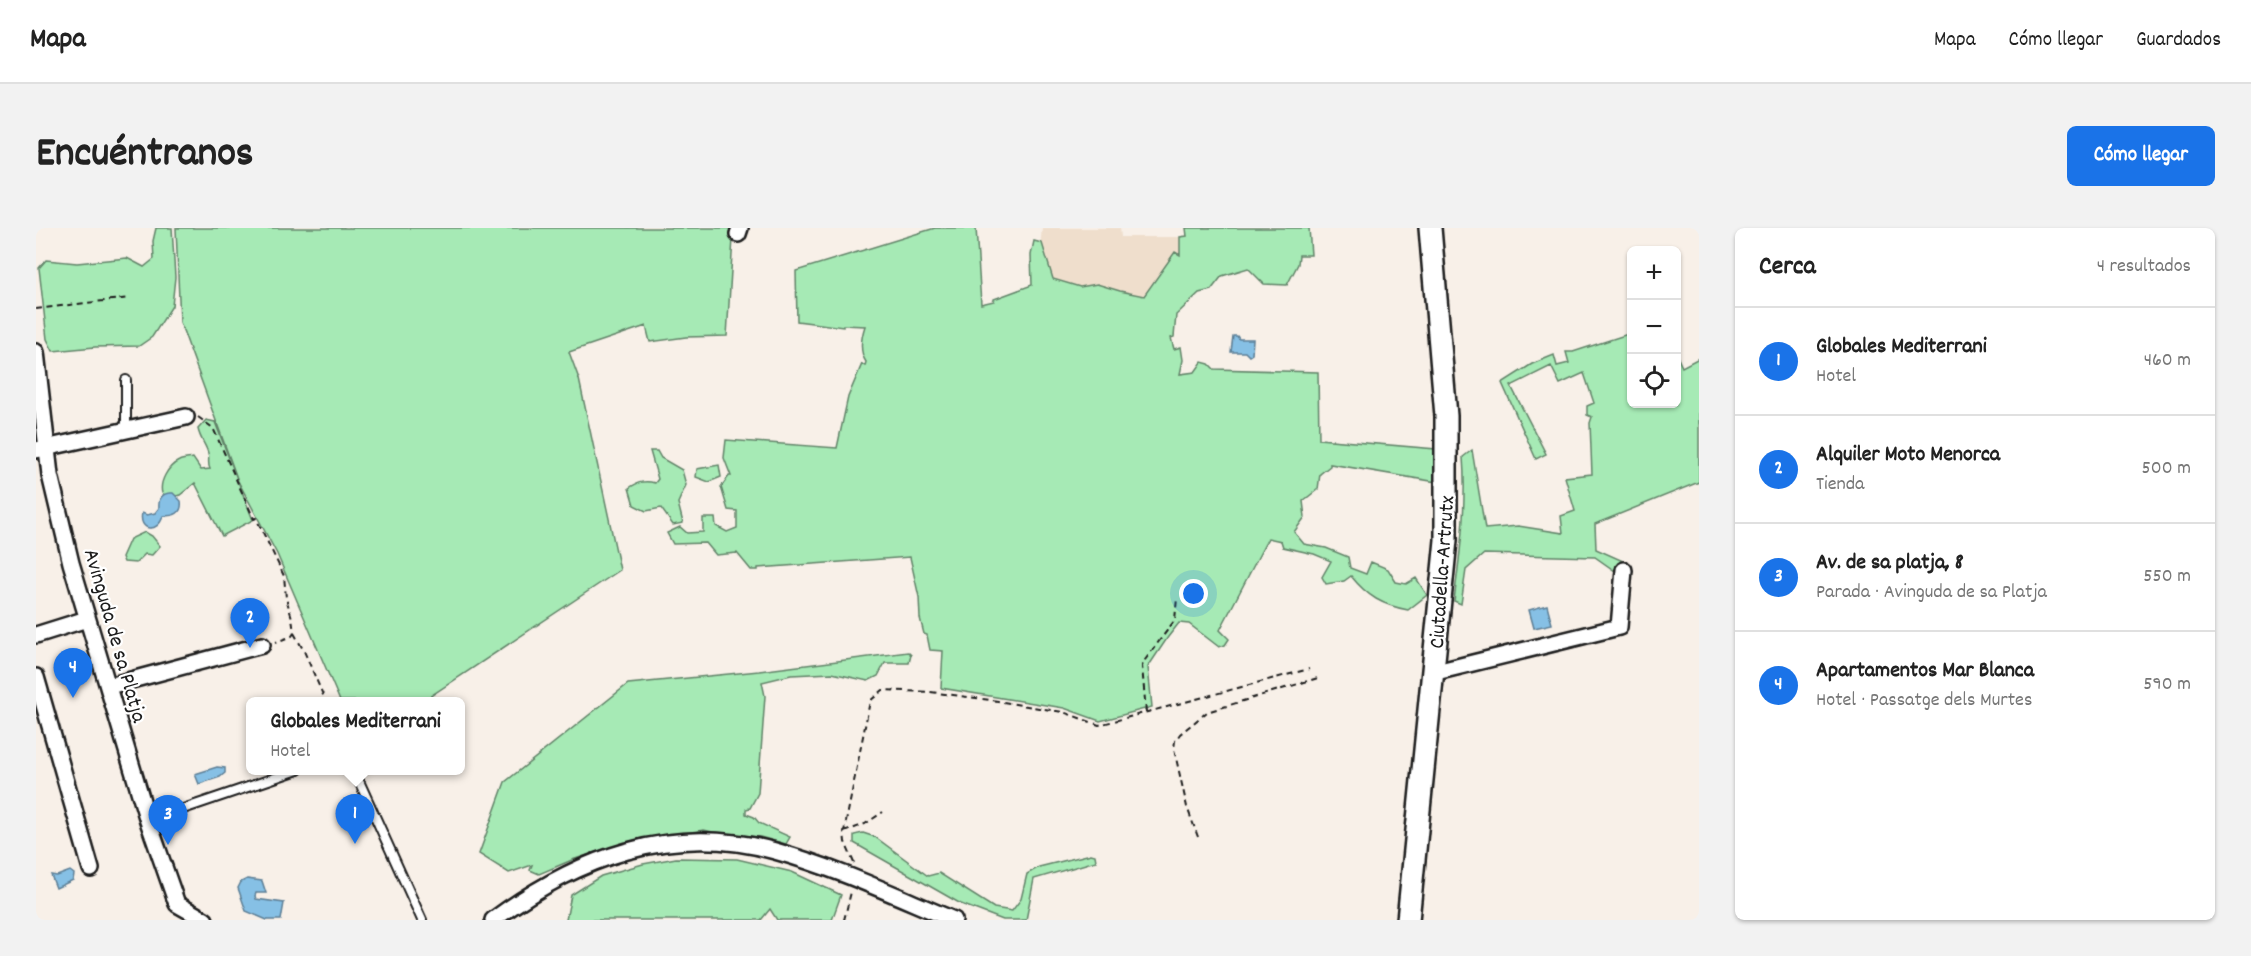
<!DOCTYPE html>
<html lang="es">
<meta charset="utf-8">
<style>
body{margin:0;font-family:Dekko,sans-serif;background:#f2f2f2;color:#222}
.controls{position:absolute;right:18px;top:18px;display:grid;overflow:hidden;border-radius:9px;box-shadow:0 2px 4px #0004}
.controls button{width:54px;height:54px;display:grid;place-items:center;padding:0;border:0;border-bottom:2px solid #e0e0e0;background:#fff;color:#222;font:30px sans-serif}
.you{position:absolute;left:1158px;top:366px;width:21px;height:21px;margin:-15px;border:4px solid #fff;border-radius:50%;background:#1a73e8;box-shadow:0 0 0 9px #1a73e833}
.badge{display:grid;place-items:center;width:39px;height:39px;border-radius:50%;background:#1a73e8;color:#fff;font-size:20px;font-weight:700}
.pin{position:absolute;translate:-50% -50px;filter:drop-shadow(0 2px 3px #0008)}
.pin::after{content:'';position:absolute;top:32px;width:21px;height:18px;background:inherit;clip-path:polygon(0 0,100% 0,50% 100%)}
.popup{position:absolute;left:210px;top:469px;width:219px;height:78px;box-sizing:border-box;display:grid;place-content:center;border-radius:9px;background:#fff;filter:drop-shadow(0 2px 4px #0005);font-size:20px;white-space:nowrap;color:#767676}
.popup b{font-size:22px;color:#222}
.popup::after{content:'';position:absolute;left:50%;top:100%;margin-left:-12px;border:12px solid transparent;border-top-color:#fff}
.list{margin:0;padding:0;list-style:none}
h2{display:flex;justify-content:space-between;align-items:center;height:78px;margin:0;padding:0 24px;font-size:26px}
h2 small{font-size:20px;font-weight:400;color:#767676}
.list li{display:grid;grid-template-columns:39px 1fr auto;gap:18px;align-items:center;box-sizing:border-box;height:108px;padding:0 24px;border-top:2px solid #e0e0e0}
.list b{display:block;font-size:22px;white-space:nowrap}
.list p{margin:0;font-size:20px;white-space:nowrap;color:#767676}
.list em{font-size:20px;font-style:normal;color:#767676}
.icon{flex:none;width:33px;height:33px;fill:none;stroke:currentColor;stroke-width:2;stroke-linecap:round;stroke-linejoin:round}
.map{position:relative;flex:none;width:1663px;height:692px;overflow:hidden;border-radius:9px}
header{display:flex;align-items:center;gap:36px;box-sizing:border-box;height:84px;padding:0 30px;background:#fff;border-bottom:2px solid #e0e0e0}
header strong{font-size:28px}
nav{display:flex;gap:33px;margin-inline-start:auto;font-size:21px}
.intro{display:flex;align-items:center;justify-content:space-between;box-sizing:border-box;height:144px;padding:0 36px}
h1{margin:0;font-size:42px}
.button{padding:15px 27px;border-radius:9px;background:#1a73e8;color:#fff;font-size:21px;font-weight:700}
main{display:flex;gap:36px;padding:0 36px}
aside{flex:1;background:#fff;border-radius:9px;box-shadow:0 2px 4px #0004}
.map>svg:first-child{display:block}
.built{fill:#efdecc}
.green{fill:#a6eab5;stroke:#618368;stroke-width:1.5}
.water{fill:#86c0e5;stroke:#5c7e95;stroke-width:1.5}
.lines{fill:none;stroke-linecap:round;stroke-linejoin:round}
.service-casing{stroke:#1c1c1c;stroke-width:12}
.minor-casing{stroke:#1c1c1c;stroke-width:20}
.secondary-casing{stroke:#1c1c1c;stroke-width:26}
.path{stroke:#1c1c1c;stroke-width:2;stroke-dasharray:6 4.5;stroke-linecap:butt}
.service{stroke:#fff;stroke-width:8}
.minor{stroke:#fff;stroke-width:15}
.secondary{stroke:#fff;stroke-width:21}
.labels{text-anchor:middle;stroke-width:4.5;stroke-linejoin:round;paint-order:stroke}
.street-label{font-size:22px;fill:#1c1c1c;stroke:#fff}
</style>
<header>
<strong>Mapa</strong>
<nav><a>Mapa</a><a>Cómo llegar</a><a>Guardados</a></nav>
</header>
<div class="intro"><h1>Encuéntranos</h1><a class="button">Cómo llegar</a></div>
<main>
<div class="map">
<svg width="1663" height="692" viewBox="0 0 1663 692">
<rect width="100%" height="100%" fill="#f8f0e8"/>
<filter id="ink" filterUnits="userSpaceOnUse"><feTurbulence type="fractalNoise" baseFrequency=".0167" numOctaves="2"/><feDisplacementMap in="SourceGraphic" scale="12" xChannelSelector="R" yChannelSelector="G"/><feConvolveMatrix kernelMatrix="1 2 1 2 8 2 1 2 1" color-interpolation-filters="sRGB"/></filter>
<g filter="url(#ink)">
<!-- built -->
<path class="built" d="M1006,0H1084L1085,9H1144V34L1124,81L1006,63L1002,39Z"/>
<!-- green -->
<path class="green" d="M120,0H136L139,49L136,78L116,109L103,118L59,119L17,123L11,111L3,40L10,32L41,35L91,30L108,39L118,31L117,13Z
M140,0H697L694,4L697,10L691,108L650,109L614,114L610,98L533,124L543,151L584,342L387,473H304L241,326L202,253L144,94Z
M899,0H940L945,76L958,73V71L996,57L995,27L998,13L1006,15L1017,51L1044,59L1061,56L1084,63L1108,68L1139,24L1144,27V9L1151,8L1150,0H1273L1275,27H1263L1262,36L1251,57L1228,56L1212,40L1186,48L1175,62L1163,65L1140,87L1138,109L1135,110L1138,121L1145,119L1147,132L1144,146L1159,144L1166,134L1173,136L1178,141L1282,144L1283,211L1400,221L1401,254L1294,236V238L1284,246L1282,261L1267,273L1269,289L1258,304L1268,316L1290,320L1312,329L1314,340L1330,346L1335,334L1352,341L1360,354L1370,356L1380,350L1391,367L1372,382C1346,377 1332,369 1315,348L1308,353L1290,356L1286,349L1295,333L1278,326L1247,319L1245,313L1232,310L1184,402L1193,411L1189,417L1183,419L1153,396L1143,395L1132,409L1112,439L1116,479L1064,493L1028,480L905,460L907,423L894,422L891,407L888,406L884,390L883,369L874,329L722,340V342H715L701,325L680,327L670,315L637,316L631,305L644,299L651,305L667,304V290H679L680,298L691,304L701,300V283L692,282L685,259L693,248H695L688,230L690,212L801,220L812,169L826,136L829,138L830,134C823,123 825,110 829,98L807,97V99L761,93L760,43Z
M1595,105L1596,176H1640L1641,128L1646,139L1663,130V254L1559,296L1560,321L1587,333L1579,343L1559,329L1448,326L1430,342L1425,376L1418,373C1424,324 1431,278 1427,229L1436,222L1449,301L1482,298L1527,305L1525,288L1539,283L1529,249L1556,246L1554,195L1556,189L1551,187V178L1558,175L1548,145L1524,156L1515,138L1475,158L1510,226L1500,231L1466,155L1496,136L1518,127L1521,138L1533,135L1530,124H1537Z
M170,192L179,194L217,292L186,308L159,255L144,267L133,270L126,265C123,254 132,238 143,233C147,231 153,231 157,230L165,242L174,241C171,235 174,231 172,225C170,217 164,211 162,201Z
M614,223H621L625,230L646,242L650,257L642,275L647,295L637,297L625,280L610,283L598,277L593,260C602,254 609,252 619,255L622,251Z
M683,237L685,249L673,254L660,249L661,241Z
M109,304L116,308L124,318L116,327L109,326L100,335L88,334L86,329L94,311Z
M872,424L875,427L873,435H849L842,448L832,453L796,445L755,447L726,454L729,468L722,565L714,580L710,581V586L718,589L723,595L754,609L750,616L724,609L690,607L668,602L595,613L536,632L503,646L494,642L496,637L473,645L443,626L469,554L592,456L723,443Z
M827,605L839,609L892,648L903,645L958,680L976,683L985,671L991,646L1003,639L1055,626L1059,627L1060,633L998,651L990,692H967L925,676L818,615V607Z
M640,630L701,631L756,644L805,667L796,692H741L734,681L725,692H530L535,667L565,648L607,636Z"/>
<!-- water -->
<path class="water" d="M1197,108H1201L1203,111H1217L1216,126L1213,128L1209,124H1195Z
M137,265L145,273C147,286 138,288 127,288C122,306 102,303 106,285L111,287L119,285L123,280C122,270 127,264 137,265Z
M1511,377L1516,396L1498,400L1493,382Z
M181,539L189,540V545L184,549L163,556L159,546Z
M34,643L38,646L37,652L20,660L15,647L21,648Z
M211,651L226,653L230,665H220L219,668L220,671L248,675L245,692H231L210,683L202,660L205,654Z"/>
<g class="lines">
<!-- service casing -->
<g class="service-casing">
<path id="service" d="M90,152V201
M318,542L386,692
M112,593L262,542"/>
</g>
<!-- minor casing -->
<g class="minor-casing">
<path id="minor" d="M702,6L704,0
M0,124L14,247L35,335L112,593L141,676L169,692
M0,222L150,189
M0,407L51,391
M1396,445L1583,399L1588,342
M0,449L55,641
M73,458L226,417
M457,692C541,630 634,594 739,623C801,640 860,668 918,692"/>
</g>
<!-- secondary casing -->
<g class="secondary-casing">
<path id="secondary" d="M1372,692L1410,312V188L1394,0"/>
</g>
<!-- path -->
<path class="path" d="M0,81L93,70
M162,189L177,200L218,291L220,290L248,348L250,370L256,390L258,405L256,408L240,414
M258,405L268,423L290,474
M1110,484L1106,438L1109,432L1139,392L1141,370
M808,604L829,596L847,584
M1162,609L1151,579L1138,521L1139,513L1144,506L1171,484L1285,449
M818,635L809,614L808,604L834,473L847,462L894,464L962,473L1027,484L1063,497L1273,441
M808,692L815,664"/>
<!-- service -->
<use href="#service" class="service"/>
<!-- minor -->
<use href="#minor" class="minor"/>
<!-- secondary -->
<use href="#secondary" class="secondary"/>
</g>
</g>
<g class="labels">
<!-- street labels -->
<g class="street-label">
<text transform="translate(1404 344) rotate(-86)" y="8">Ciutadella-Artrutx</text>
<text transform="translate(81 407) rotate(74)" y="8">Avinguda de sa Platja</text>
</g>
</g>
</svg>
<div class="controls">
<button>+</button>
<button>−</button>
<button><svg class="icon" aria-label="locate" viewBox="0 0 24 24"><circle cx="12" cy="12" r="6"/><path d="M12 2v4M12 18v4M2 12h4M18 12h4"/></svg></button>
</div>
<div class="you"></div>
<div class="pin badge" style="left:319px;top:616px">1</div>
<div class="popup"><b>Globales Mediterrani</b>Hotel</div>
<div class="pin badge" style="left:214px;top:420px">2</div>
<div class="pin badge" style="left:132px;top:617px">3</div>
<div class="pin badge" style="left:37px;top:470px">4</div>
</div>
<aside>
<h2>Cerca<small>4 resultados</small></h2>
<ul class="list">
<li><span class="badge">1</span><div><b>Globales Mediterrani</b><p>Hotel</p></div><em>460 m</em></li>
<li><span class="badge">2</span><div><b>Alquiler Moto Menorca</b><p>Tienda</p></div><em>500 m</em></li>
<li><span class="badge">3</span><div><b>Av. de sa platja, 8</b><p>Parada · Avinguda de sa Platja</p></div><em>550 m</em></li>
<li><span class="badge">4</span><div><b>Apartamentos Mar Blanca</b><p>Hotel · Passatge dels Murtes</p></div><em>590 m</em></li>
</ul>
</aside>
</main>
